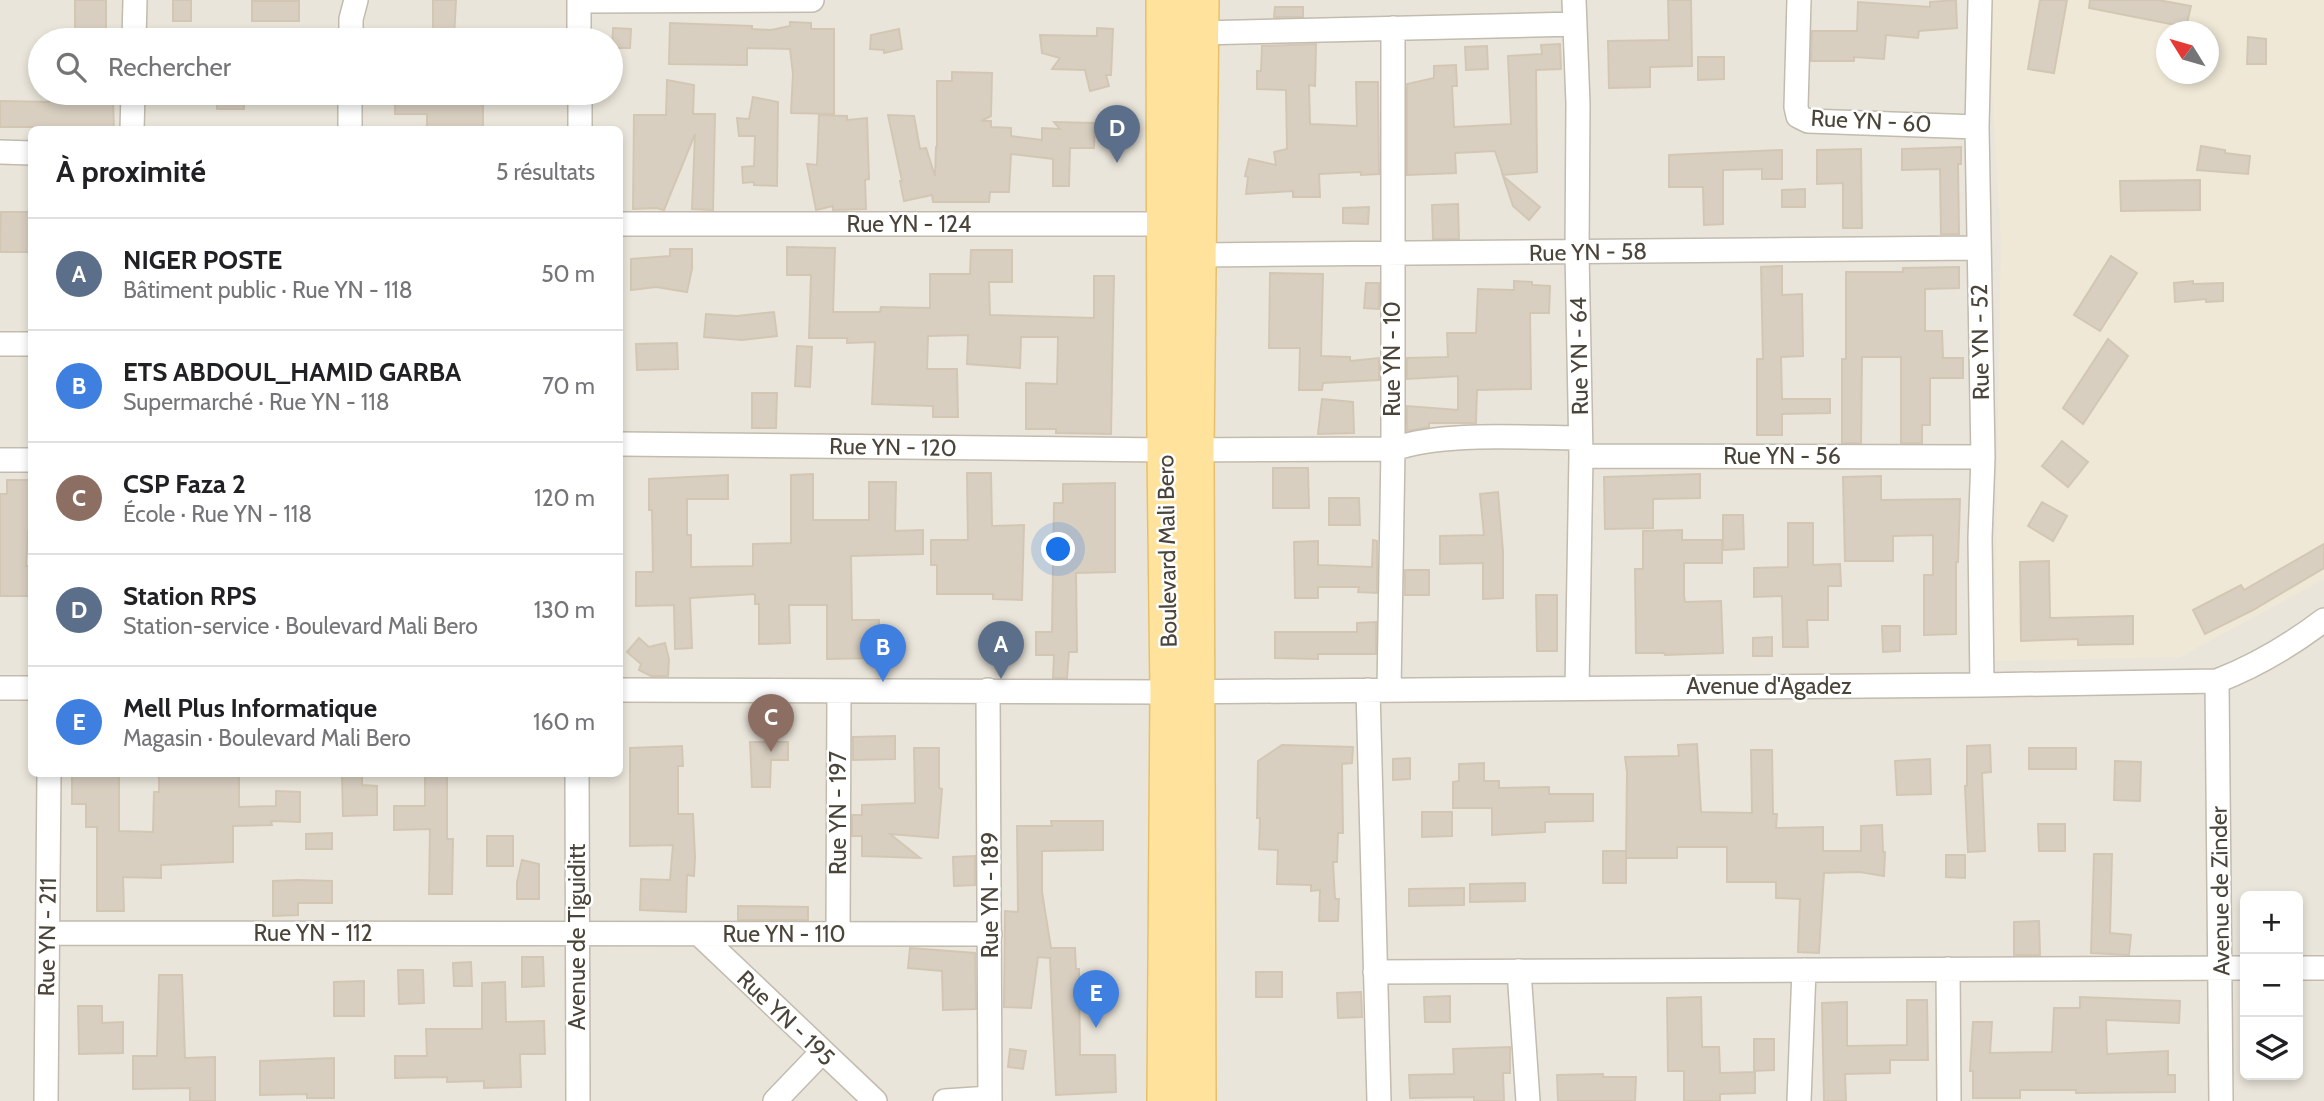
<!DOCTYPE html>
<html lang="fr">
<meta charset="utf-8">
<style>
body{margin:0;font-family:Cabin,sans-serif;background:#f2f2f2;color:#202124}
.controls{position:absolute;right:21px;bottom:21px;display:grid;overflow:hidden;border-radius:10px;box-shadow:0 4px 10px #0003}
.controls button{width:63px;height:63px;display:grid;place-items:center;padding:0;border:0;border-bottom:2px solid #e0e0e0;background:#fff;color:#202124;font:35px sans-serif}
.compass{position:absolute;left:2156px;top:21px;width:63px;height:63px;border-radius:50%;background:#fff;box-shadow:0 4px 10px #0003;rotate:307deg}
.you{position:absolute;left:1059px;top:550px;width:24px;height:24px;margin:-18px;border:5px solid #fff;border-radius:50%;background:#1a73e8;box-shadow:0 0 0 10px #1a73e833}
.badge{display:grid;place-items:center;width:46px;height:46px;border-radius:50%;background:#2563eb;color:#fff;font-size:23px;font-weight:700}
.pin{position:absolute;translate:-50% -58px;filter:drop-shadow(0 2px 4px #0008)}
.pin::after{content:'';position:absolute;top:37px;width:24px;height:21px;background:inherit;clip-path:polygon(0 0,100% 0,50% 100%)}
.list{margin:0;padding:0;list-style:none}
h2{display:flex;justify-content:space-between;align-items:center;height:91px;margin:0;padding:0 28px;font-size:30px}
h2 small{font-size:23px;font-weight:400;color:#757577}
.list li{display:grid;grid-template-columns:46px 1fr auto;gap:21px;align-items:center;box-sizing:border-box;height:112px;padding:0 28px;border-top:2px solid #e0e0e0}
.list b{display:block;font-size:26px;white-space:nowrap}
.list p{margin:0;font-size:23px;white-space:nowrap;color:#757577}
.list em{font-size:23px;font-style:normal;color:#757577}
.icon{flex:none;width:38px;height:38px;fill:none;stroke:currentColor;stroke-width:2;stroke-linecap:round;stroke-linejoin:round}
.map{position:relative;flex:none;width:2324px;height:1101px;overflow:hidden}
.search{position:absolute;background:#fff;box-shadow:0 4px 10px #0003;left:28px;top:28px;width:595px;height:77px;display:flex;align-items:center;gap:18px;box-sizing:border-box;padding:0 24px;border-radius:38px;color:#757577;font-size:26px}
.panel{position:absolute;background:#fff;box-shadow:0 4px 10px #0003;left:28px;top:126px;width:595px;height:651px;border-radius:10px}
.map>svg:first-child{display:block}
.residential{fill:#eae5da;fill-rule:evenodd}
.education{fill:#efe8d6;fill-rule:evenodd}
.building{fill:#d8cfc1;stroke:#d3c7b4;stroke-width:2}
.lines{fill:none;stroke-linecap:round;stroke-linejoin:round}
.street-casing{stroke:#c2bbae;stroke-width:26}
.primary-casing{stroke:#e6c16a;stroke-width:40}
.street{stroke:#fff;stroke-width:23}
.primary{stroke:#ffe39c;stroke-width:37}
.labels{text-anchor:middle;stroke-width:5;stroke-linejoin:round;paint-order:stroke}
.street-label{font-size:23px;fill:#4b4439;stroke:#fff}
</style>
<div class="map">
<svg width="2324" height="1101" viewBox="0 0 2324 1101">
<rect width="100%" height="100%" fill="#f6f3ec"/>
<!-- residential -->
<path class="residential" d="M0,0H2324V1101H0ZM2166,32H2208V74H2166ZM40,40H611V93H40ZM32,130H620V774H32ZM2245,896H2298V1075H2245Z"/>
<!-- education -->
<path class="education" d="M1987,0H2324V579L2180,657L1994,661L2001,241ZM2166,32H2208V74H2166Z"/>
<!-- building -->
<path class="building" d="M75,0H106V40H75Z
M173,0H191V21H173Z
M433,0H456L454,38H433Z
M1668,0H1691L1692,66L1650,67V87L1609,88L1608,41L1669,40Z
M1956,0L1957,28L1919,31L1918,38L1886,35L1884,59L1854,57V61H1811L1812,31H1857L1858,2L1930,7V2Z
M2040,0H2067L2054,73L2028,69Z
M2090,0H2158L2191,6L2186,27L2089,8Z
M252,1H299V21H252Z
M1275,7H1303V17H1274Z
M790,22L811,23V29H834V114L791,113L793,74L790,49L747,48V65L669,64L670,23L752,26V29L771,30L790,26Z
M613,28L631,29L630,48H612Z
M1097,28L1113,29L1111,75H1106L1109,86L1090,91L1085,70L1052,69L1060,58L1042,53L1040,35L1097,36Z
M899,29L902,49L884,53V50L870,49L871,35Z
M2248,37L2266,39V64H2247Z
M1316,44L1315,86L1309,85L1310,124L1357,126L1356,82H1378L1379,174L1361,175V172L1319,174L1320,197H1293V191L1246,194L1248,177L1245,176L1249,159L1276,165L1274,152L1287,149L1286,90L1257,89V71H1261L1262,46Z
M1560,44L1561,69L1536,70L1537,172L1503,175L1495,151L1455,153L1456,173L1407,175V84L1434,78V66L1456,65L1457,86H1452L1454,127L1511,124L1508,56L1542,54L1541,45Z
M1487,46L1488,69L1466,70L1465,47Z
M1698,57H1724V79L1698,80Z
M952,72L992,73L991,116L981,121H991V127L1011,128V136L1042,140V128L1060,129L1054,122L1095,123L1094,148H1070L1069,186H1053V159L1011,154L1009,192H990L989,202H933L932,195L904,201L900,181H902L888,115L914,116L920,149L926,148L935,176L936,147H937V81H952Z
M667,80L694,85L693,114H715L713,210L692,209L695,134L664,210L656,208L633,209L634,115H666Z
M217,93H244V109H217Z
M430,93H483V130H427V114H395V99L430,98Z
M753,97L778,102L777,186L754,185V182L743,183L742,167L754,166L755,136H739L737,118L749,119Z
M0,101L113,103L114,130H97V127H0Z
M819,115L847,116V120L867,118L869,179L865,180L866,209L833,210V206L816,210L807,164L817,165Z
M2201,146L2225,150V153L2250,156L2248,174L2197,170Z
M1961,147V164H1958L1959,234H1941L1940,169L1902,170V149Z
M1861,149L1862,228H1843V183L1817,184V150Z
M1782,150V179H1762V169L1723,170V224L1704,225L1703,187H1669V155Z
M1503,176L1540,207L1529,220L1513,206Z
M2200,180V210L2121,211L2120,181Z
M1805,189V207H1782V190Z
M1458,204L1459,239H1433L1432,205Z
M1369,207L1368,224L1343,223V208Z
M1,212H32V252H0Z
M787,247L835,248L833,312H880L881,307L930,308V274H970L971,250H1012V282H989L990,315L1094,318V276H1114L1111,434L1056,433V429H1026V383L1057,384L1058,337H1021L1020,368L967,364L968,335L928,336L927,369H957L958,417H933V406L872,404L875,342L847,343V338H809L811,275H787Z
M670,249H692V269L687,292L656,287L631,290V259L670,256Z
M2111,256L2137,273L2100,331L2074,315Z
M1782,266V295L1802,294L1803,356L1781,357L1782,399H1830V413L1782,414V435H1757V359H1763L1761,267Z
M1959,267V288L1925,289V331H1942L1943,358H1963V378H1930V425H1922V443H1901V357H1862L1861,443H1842V359H1846V272H1903V268Z
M1270,273L1323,274L1321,356L1350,357V361L1379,358V380L1323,383L1322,390H1299L1300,348H1269Z
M1514,281L1532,282V285L1550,286L1549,313H1530L1531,389L1477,390L1476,423H1429V427L1407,431V406L1458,410V376L1407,379V358L1448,357L1447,333H1476L1478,289L1514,290Z
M2193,281V284L2223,283V301L2206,302V299L2175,302L2174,283Z
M1366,283H1379V309L1364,308Z
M774,312L777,336L742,340L704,337L706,314L737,316Z
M2108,339L2128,356L2083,424L2063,408Z
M677,343L678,369L637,370L636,344Z
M797,346L812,347L810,387L795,386Z
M752,393H777L776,428H752Z
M1322,399L1353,402L1354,433L1318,434Z
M2062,441L2088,462L2068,487L2042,466Z
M1273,468H1308L1309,508H1273Z
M967,473H991L992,526L1024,525L1022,600L993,599V594H937V565H931V540H968Z
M813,474V520H869V482H896L895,531L923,530V554L851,556L852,620H879V658L827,659V605H789L790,643L759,644V604H755V594L690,598L692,648L675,649L674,605L636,606V572H653L652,510H649V479L728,475V499H687V535H691V567L753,566V544L791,543V475Z
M1700,474V498L1653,499V528L1605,529L1604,477Z
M1881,476V500L1960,499L1958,562H1956V634L1924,635V575H1933V535L1893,536V561H1845L1843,477Z
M7,480H32V531H28L26,566H32V596H0V494H7Z
M1115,483V572L1076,573L1077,652H1069L1067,678H1053L1054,655H1036V632H1052L1054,503H1063V484Z
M1498,492L1503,551V598L1483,599V563L1440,564V536L1484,535L1480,494Z
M1329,498H1359L1360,525H1329Z
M2042,502L2067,516L2053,541L2028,526Z
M1723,515H1743L1744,549L1723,550Z
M1788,523H1813V565L1840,564L1841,586H1828V620H1807L1808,647H1783L1782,596L1754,597V568L1788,567Z
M1682,530V540H1722V563H1684V596L1685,602L1721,601L1723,653L1665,655L1664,653H1636L1635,569H1643V531Z
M1373,540L1377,541V593L1358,592L1359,587H1318V598H1295L1294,542L1318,541V565L1372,567Z
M2324,544V568L2253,610L2205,634L2193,610L2241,585L2244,590Z
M2049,561L2050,618L2133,616V644L2078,645V639L2021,641L2020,562Z
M1405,570H1429V595H1405Z
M1536,595H1557V651H1537Z
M1376,622V654H1318V659L1275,658V632H1357V623Z
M1882,626H1900V651L1883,652Z
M1772,637V656H1753V638Z
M639,638L649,647L665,643L669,659L668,676H651L639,670L641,664L627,652Z
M895,736V759L853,760V737Z
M750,742H788V760H771L770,787H752Z
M1697,744L1701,812L1752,813L1751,750H1772L1773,814H1777L1776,828L1823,827V851H1861V826L1882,825L1883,852H1885L1884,876L1860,872L1824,873L1819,953L1798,952L1800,899L1776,898V882H1727V847H1677V858H1626L1627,772L1625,757L1679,756L1678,745Z
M1282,745L1353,747L1352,763L1342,764L1343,833H1338L1337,862H1333L1335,899H1339L1338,921H1319L1320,890L1311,891V885L1277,884L1278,850L1259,849L1260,818H1257L1258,761Z
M1990,745L1991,772L1982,773L1985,851L1968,852L1965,786H1967V746Z
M682,746L683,766H678V814H693L695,857L694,876L687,875L686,912L640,910L641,879L670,880L673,845L630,846V748Z
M914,748H939V788L942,789L938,838L890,834L920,858L862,856V836H852V815H862V805L915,803Z
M2029,748H2076V769H2029Z
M1410,758V779L1393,780V759Z
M1930,759L1931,794L1897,795L1895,761Z
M2115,761L2141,762L2140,801L2114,800Z
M1484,763V781H1499V788L1549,787V794H1593V821L1545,822V832L1492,835V808H1453V782L1459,781V764Z
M72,774H119V831L153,832L154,792H159V774H239V807L276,806V791L300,792V822L271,821L272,825L233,826V862L161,865V878L123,877L124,911H97V827H86V804H72Z
M342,774H362V785L377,786V815L343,816Z
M425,774H447V839H453L452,894H429L430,829L394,830V806H425Z
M1422,812H1452V836L1422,837Z
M1051,821H1103V850L1042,851V892L1051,948H1075L1076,969H1079L1080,1055H1115L1116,1092L1056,1095L1050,958L1038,957L1031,1008L1004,1007L1005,911L1018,912L1017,826H1052Z
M2038,824H2065V851H2039Z
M332,833V849H306V834Z
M487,836H513V866H487Z
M1603,851H1626V883H1603Z
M2094,854H2112L2110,933L2131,935L2129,955L2091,953Z
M1946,855H1965V878L1946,877Z
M975,856V885L954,886L953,857Z
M522,860L539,864V899H517V882Z
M298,880L332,881V903H298V915L273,916V881Z
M1525,883V901L1470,902V884Z
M1464,888V905L1409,906V889Z
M738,906L808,907V920H738Z
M2039,921L2040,955H2014V922Z
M910,948L975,953L976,1009L943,1010L942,971L908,968Z
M522,957H543L544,986L522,987Z
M471,962L472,986H454L453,963Z
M398,970H423L424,1003L399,1004Z
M1256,972H1282V997H1256Z
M159,975H182L185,1058L215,1057V1101H190V1088L133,1089V1056H157Z
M364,981V1016H334V982Z
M505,982L506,1022L544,1021L545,1054H520L521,1087L484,1088V1081L447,1082V1077L395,1078V1056H427L426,1029H482V983Z
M1361,992L1362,1017L1338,1018L1337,993Z
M1450,996V1022H1425L1424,997Z
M1701,997L1702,1047H1719L1720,1073L1755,1072V1093L1720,1094V1101H1684V1071H1668L1667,998Z
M2080,997L2180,1001L2179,1023L2106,1020L2107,1054L2168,1051V1075H2175V1092L2076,1093V1090H2020V1098H1973V1071H1970L1973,1022H1992L1990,1053L2052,1052L2054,1008H2080Z
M1907,1000H1927L1928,1060H1890V1073L1845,1074L1846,1101H1824L1822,1003L1847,1002V1046L1907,1045Z
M78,1006H102V1023L123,1022V1053L79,1054Z
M1754,1039H1774V1070L1754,1071Z
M1510,1047V1073H1503L1504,1101H1474V1097L1410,1098L1409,1075L1454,1074L1453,1049Z
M1010,1049L1026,1051L1023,1069L1008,1067Z
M334,1058V1098H307V1094L260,1095V1061Z
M1603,1074V1077H1636L1635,1101H1558L1557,1075Z"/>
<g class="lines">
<!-- street casing -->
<g class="street-casing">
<path id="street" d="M579,0V40
M1574,0L1578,104L1577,252L1581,456L1577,688
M1799,0L1796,107L1798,116L1808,121L1977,127
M1980,0L1977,127L1983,457L1980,538L1982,685
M579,1L812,0
M1199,33L1575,24
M134,40L135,0
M351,40V19L356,0
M580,93V130
M132,130L133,93
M350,130V93
M0,152L32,153
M620,224H1177
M1198,255L1978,248
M0,344H32
M620,444L1166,450L1393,449C1446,431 1523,438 1580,438
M1581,456L1983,457
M0,460H32
M2217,681L2221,1101
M0,688H32
M620,690L1169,692L1982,685L2217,681C2256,666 2291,645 2324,620
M988,690L990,1101
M1368,690L1379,1101
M1389,690L1393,449V28
M577,774L578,1101
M48,933L990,934
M699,934L875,1101
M838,934L839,692
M2298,968H2324
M1948,969L1949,1101
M1519,971L1528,1101
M1375,972L2245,968
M46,1101L49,774
M775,1101L821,1053
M945,1101L990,1098
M1799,1101L1804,970"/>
</g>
<!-- primary casing -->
<g class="primary-casing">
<path id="primary" d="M1165,0L1166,450L1169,692L1166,1101
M1197,1101L1195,449L1200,0"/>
</g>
<!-- street -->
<use href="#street" class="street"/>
<!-- primary -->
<use href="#primary" class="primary"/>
</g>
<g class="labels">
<!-- street labels -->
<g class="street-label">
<text transform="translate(1871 121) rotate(3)" y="8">Rue YN - 60</text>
<text x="909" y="232">Rue YN - 124</text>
<text transform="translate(1588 252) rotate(-1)" y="8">Rue YN - 58</text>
<text transform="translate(1980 342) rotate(-91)" y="8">Rue YN - 52</text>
<text transform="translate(1579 356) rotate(-91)" y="8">Rue YN - 64</text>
<text transform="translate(1392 359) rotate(-90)" y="8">Rue YN - 10</text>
<text transform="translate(893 447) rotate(1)" y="8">Rue YN - 120</text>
<text x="1782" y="464">Rue YN - 56</text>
<text transform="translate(1167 551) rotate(-91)" y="8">Boulevard Mali Bero</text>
<text x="1769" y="694">Avenue d'Agadez</text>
<text transform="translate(838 813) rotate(-90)" y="8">Rue YN - 197</text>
<text transform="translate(2220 891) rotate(-91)" y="8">Avenue de Zinder</text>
<text transform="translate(990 895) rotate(-90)" y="8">Rue YN - 189</text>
<text x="313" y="941">Rue YN - 112</text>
<text x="784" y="942">Rue YN - 110</text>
<text transform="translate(47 937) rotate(-89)" y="8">Rue YN - 211</text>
<text transform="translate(577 937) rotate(-90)" y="8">Avenue de Tiguiditt</text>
<text transform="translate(786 1018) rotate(44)" y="8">Rue YN - 195</text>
</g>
</g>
</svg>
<div class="controls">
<button>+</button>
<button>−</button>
<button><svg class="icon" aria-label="layers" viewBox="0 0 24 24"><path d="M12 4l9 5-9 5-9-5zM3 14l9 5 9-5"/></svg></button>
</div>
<svg class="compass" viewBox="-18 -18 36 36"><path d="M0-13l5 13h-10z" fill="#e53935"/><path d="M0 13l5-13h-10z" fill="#757577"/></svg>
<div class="you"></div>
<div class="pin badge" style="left:1001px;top:679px;background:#5c6f8a">A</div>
<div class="pin badge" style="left:883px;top:682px;background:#3f7fe0">B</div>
<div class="pin badge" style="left:771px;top:752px;background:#8d6e63">C</div>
<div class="pin badge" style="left:1117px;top:163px;background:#5c6f8a">D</div>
<div class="pin badge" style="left:1096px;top:1028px;background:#3f7fe0">E</div>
<div class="search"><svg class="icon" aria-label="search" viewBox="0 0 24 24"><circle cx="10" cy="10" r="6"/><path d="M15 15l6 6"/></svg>Rechercher</div>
<section class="panel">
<h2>À proximité<small>5 résultats</small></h2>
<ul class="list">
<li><span class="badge" style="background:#5c6f8a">A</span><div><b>NIGER POSTE</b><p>Bâtiment public · Rue YN - 118</p></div><em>50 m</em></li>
<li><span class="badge" style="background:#3f7fe0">B</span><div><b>ETS ABDOUL_HAMID GARBA</b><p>Supermarché · Rue YN - 118</p></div><em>70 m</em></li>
<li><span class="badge" style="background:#8d6e63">C</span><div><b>CSP Faza 2</b><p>École · Rue YN - 118</p></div><em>120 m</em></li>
<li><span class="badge" style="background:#5c6f8a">D</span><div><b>Station RPS</b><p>Station-service · Boulevard Mali Bero</p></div><em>130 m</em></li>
<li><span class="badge" style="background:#3f7fe0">E</span><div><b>Mell Plus Informatique</b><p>Magasin · Boulevard Mali Bero</p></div><em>160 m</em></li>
</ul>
</section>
</div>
